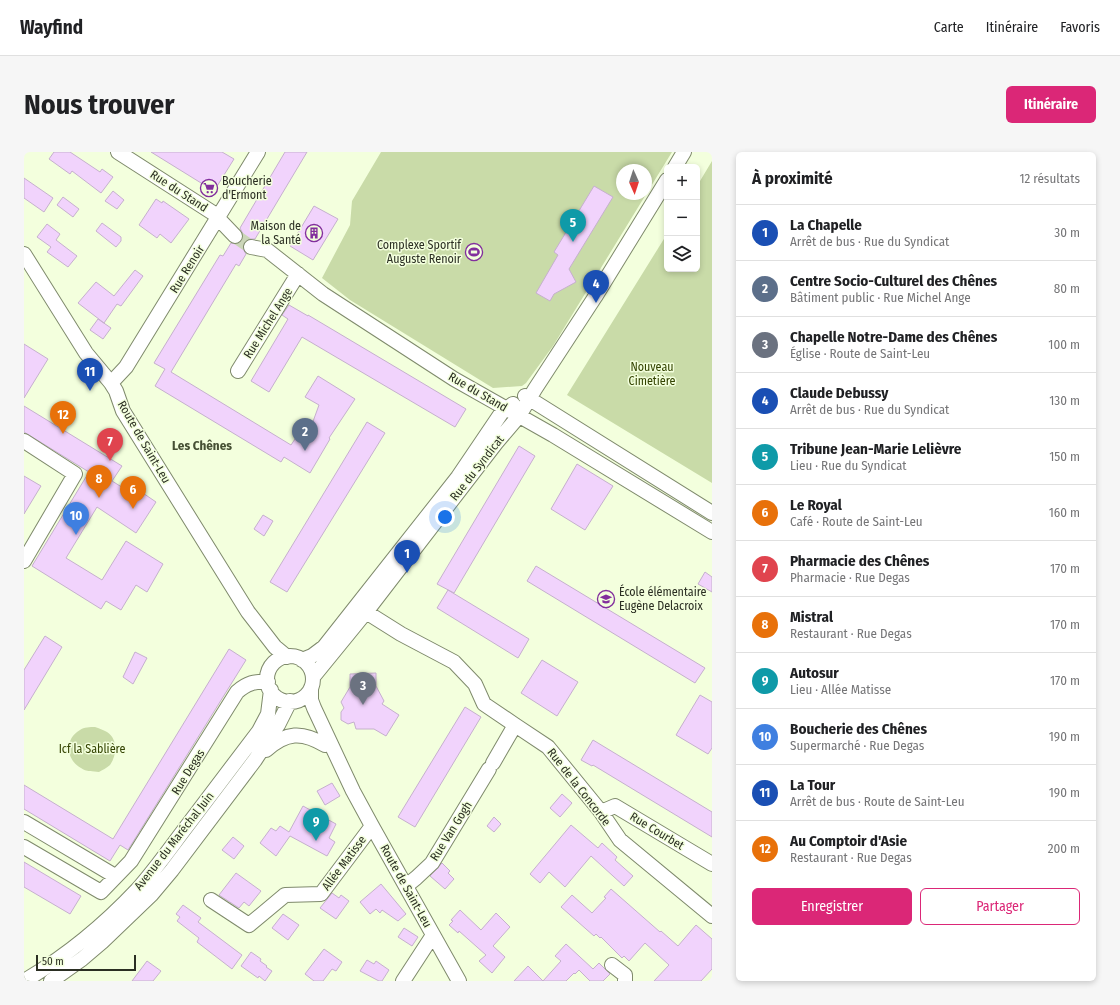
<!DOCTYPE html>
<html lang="fr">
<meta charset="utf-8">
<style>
body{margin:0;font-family:"Fira Sans Condensed",sans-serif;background:#f6f6f6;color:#202124}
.controls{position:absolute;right:12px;top:12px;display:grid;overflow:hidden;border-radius:6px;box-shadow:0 2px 6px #0003}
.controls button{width:36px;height:36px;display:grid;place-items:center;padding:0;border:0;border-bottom:1px solid #e0e0e0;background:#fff;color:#202124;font:20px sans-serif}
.compass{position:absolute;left:592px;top:12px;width:36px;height:36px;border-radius:50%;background:#fff;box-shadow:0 2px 6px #0003;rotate:177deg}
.scale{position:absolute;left:12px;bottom:10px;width:100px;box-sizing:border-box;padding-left:4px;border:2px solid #2b2f23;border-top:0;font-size:11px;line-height:14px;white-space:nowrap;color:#2b2f23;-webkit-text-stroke:3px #f3ffdd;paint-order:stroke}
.you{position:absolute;left:421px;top:365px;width:14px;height:14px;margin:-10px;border:3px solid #fff;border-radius:50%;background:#1a73e8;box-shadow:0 0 0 6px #1a73e833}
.badge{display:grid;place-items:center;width:26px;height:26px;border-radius:50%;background:#db2777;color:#fff;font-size:13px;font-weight:700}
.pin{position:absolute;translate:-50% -33px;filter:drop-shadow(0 1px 2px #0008)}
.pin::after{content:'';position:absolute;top:21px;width:14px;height:12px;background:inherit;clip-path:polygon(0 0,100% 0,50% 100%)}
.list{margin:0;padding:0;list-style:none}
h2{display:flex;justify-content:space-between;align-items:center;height:52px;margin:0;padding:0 16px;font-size:17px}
h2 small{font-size:13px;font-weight:400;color:#757577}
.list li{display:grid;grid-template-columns:26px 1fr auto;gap:12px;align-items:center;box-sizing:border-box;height:56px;padding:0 16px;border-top:1px solid #e0e0e0}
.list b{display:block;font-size:15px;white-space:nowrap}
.list p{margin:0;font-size:13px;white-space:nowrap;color:#757577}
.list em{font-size:13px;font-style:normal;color:#757577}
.actions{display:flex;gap:8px;padding:12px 16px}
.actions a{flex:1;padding:9px 0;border:1px solid #db2777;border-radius:6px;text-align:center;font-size:14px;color:#db2777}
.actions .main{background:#db2777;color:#fff}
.icon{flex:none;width:22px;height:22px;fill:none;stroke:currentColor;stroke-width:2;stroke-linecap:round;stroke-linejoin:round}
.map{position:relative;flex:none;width:688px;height:829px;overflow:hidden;border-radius:6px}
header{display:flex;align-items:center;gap:24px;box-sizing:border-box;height:56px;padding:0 20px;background:#fff;border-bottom:1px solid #e0e0e0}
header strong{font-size:19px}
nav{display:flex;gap:22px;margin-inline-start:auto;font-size:14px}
.intro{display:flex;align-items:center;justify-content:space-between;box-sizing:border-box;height:96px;padding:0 24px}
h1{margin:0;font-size:28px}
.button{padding:10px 18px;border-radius:6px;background:#db2777;color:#fff;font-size:14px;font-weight:700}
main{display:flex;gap:24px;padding:0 24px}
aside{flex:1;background:#fff;border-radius:6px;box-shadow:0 2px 6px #0003}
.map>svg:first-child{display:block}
.green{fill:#c9dba8;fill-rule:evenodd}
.building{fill:#f1d3fc;stroke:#c5b0cd}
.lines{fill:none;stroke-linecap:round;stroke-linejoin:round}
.minor-tunnel{stroke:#cbd5b8;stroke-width:14;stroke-dasharray:14 7;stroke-linecap:butt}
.minor-casing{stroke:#7f8a6c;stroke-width:16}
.minor{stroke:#fff;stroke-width:14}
.labels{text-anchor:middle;stroke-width:3;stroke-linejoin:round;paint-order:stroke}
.poi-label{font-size:12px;fill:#2b2f23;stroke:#f3ffdd;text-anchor:start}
.street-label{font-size:12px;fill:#2b2f23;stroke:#f3ffdd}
.park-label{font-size:12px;fill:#334300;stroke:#f3ffdd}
.neighbourhood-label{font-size:13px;font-weight:bold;fill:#465034;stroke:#f3ffdd}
</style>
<header>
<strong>Wayfind</strong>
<nav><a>Carte</a><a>Itinéraire</a><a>Favoris</a></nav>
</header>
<div class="intro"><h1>Nous trouver</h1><a class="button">Itinéraire</a></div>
<main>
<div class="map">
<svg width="688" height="829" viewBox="0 0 688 829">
<rect width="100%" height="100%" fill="#f3ffdd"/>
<!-- green -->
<path class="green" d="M357,0H648L529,194L502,231L498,234L469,236L326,148L298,126L326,73L328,49ZM598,18H622V42H598Z
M688,9V331L543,243L643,82V117H673V34Z
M71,575C75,576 79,578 83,580C94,587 93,603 86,613C83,616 78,618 75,620C69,619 62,620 57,616C42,608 40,587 56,578C60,575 66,575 71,575Z"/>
<!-- building -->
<path class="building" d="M30,0H46L76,20L78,17L89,25L77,41L48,19L46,22L25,7Z
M127,0H198L210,7L190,39Z
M261,0H283L231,87H225L220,90L219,97L222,102L215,114L212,112L147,220L267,293L281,272L287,275L295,253L281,245L294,224L331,247L305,286L306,287L286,321L260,305L257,310L131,234L141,217L130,211L196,103L199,104L207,91L213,92L217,90L219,82L216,76Z
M0,26L29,46L20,60L0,46Z
M570,34L589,45L545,117L552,130L530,142L526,149L512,141L534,103L530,100Z
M89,39L100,48L93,57L81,49Z
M39,45L55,57L49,65L33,53Z
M132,47L138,51L139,49L165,67L147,91L136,82L133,86L115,73Z
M290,54L314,67L289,108L266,94Z
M78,71L97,85V89L92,95L72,79Z
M23,72L36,82L32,88L53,104L44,115L23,100L27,95L13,85Z
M111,118L119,124L97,154L93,152L80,171L54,151L72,130L90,144Z
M265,153L284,164V163L442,257L431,275L278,185L245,240L227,229L264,167L258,163Z
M74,167L87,176L79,187L66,178Z
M0,192L24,207L0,246Z
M0,254L98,314L88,329L109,342L113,337L132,350L112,381L73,355L42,406L78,428L102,389L139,412L123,440L112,433L97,458L82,449L77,457L8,414L65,320L0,280Z
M343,270L361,281L263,440L246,430Z
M495,294L511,304L430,441L413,432Z
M553,312L589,334L561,378L527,357Z
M0,324L17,334L0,362Z
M239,363L249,369L240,384L230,377Z
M512,414L681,516L671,531L503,429Z
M681,420L688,425V440L674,432Z
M424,438L505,487L494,506L413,456Z
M21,484L38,495L0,558V518Z
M205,497L222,508L104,698L96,693L86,709L0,657V633L89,687Z
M111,500L123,506L109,532L99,525Z
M518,508L554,530L533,564L497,541Z
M352,521V534L360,549L358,552L375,563L362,584L350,577H332L330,570L324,572L317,568V560L320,556L317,550L326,535V522Z
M676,543L688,550V596L684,602L652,583Z
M441,555L457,565L391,675L374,665Z
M569,588L688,660V685L569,613L568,614L557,608Z
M308,631L316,644L301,653L293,639Z
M538,642L548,651L536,665L526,656Z
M279,654L312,672L305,686L311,690L303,704L266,684L252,704L236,691L247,676L252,679L256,674L265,680Z
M470,665L477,672L470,680L463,674Z
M547,673L574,696L578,691L593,705L591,708L609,724L600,734L567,704L541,735L525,720L516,731L506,722Z
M209,685L220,694L210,707L198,698Z
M0,710L57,744L46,762L0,735Z
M418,711L426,719L424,721L430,727L421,737L406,724Z
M212,721L237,739L225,754L220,750L215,756L195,743Z
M357,732L382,762L374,769L358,758L356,761L352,757L346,762L336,750Z
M587,737L636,780L637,779L654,794L672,773L688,787V817L677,829H630L645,813L621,791L605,809L600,804L598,806L577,785L576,786L572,782L570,784L537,755L548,743L568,761L582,746L580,745Z
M308,741L315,746L317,743L325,749L312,767L296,756Z
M159,753L177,766L174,770L218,803L208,817L173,790L175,786L153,769L156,765L152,762Z
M436,758L457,778L472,761L486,775L469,794L481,805L468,821L455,809L462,803L435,779L434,781L425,773L429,769L427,768Z
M259,762L275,773L264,788L248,776Z
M380,776L394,785L388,794L374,785Z
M542,792L569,817L575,811L586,822L579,829H566L555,818L551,822L550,821L542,829H490L504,814L519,829L537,809L531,804Z
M300,797L318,810L312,819L308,817L299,829H290L281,822Z
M227,800L237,807L236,809L243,814L242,815L248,819L241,829L235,824L234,826L217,814Z
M343,808L350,812L352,809L365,818L358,829H355L336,819Z
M123,809L137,819L129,829H108Z"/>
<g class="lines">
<!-- minor-tunnel -->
<path class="minor-tunnel" d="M211,84L227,95"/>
<!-- minor casing -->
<g class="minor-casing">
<path id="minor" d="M94,0L189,61L211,84
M651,15L660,0
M227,95L243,98L299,142L430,227L529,283L688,380
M0,102L62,201L87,231L92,239L99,259L224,460L251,495L263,505
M214,219L274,122
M87,231L102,215L234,0
M501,244L688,361
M0,289L51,322L0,409
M342,460L377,482L430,510L451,532L460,552L491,573L524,595L577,660L596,688L688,764
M243 527a23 23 0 1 1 46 0a23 23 0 1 1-46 0Z
M278,508L288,504L300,495L434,325L478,260L489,252
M289,525L342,460L472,291L495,264L511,237L571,145L643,28
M287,536V548L290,556L329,639L348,674L435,829
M242,598C262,580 278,579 301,593
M469,611L491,573
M577,660L591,654L688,712
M0,670L91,724
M0,695L77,740L107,709L213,540C223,531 231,529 244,530
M382,734L392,726L408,711L465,617
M187,748L225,773L261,743L297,742L348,674
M588,813L601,823V829
M0,829C41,805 80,773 113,738C131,718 147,695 163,674C187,642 211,611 235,579L244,562L247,538
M27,829L58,807L78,790L127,743L148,718L231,608L254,573L266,549
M379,829L409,783"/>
</g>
<!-- minor -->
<use href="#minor" class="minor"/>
</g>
<!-- icons -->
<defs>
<g id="supermarket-ring" transform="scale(0.9)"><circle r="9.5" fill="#f3ffdd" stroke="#822e9d" stroke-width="1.5"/><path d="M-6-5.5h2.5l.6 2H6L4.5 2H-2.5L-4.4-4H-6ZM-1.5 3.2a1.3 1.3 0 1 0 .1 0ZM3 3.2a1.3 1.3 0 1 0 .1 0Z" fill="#822e9d"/></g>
<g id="building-ring" transform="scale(0.9)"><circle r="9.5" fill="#f3ffdd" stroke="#822e9d" stroke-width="1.5"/><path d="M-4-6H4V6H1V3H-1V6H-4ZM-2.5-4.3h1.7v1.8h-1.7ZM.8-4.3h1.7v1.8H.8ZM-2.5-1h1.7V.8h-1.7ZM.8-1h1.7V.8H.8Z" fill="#822e9d"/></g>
<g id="stadium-ring" transform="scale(0.9)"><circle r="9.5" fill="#f3ffdd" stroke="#822e9d" stroke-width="1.5"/><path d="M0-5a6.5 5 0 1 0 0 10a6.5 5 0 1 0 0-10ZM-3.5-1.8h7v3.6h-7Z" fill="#822e9d"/></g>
<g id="school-ring" transform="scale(0.9)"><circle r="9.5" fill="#f3ffdd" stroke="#822e9d" stroke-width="1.5"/><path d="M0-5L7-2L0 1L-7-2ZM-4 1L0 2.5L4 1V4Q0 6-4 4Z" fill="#822e9d"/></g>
</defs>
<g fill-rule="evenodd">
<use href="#supermarket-ring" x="185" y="36"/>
<use href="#building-ring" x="290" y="81"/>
<use href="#stadium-ring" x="450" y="100"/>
<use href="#school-ring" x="582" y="447"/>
</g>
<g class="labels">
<!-- poi labels -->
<g class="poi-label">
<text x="198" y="33">Boucherie<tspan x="198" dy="14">d'Ermont</tspan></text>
<text x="277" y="78" text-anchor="end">Maison de<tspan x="277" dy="14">la Santé</tspan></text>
<text x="437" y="97" text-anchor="end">Complexe Sportif<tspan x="437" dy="14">Auguste Renoir</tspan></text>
<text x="595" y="444">École élémentaire<tspan x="595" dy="14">Eugène Delacroix</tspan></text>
</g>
<!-- street labels -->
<g class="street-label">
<text transform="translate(155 39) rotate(33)" y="4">Rue du Stand</text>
<text transform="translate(163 117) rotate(-58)" y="4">Rue Renoir</text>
<text transform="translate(244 171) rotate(-58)" y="4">Rue Michel Ange</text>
<text transform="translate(454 240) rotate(30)" y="4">Rue du Stand</text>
<text transform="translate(120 290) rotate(60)" y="4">Route de Saint-Leu</text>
<text transform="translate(453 316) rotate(-52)" y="4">Rue du Syndicat</text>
<text transform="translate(164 620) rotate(-58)" y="4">Rue Degas</text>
<text transform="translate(555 635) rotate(52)" y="4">Rue de la Concorde</text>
<text transform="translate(427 679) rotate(-58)" y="4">Rue Van Gogh</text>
<text transform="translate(633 679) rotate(31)" y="4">Rue Courbet</text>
<text transform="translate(150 689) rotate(-52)" y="4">Avenue du Maréchal Juin</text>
<text transform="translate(320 711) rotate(-53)" y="4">Allée Matisse</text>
<text transform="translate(382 734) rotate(61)" y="4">Route de Saint-Leu</text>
</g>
<!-- park labels -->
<g class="park-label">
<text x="628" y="219">Nouveau<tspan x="628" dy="14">Cimetière</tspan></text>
<text x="68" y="601">Icf la Sablière</text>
</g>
<!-- neighbourhood labels -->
<g class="neighbourhood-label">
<text x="178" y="298">Les Chênes</text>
</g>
</g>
</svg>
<div class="controls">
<button>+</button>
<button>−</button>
<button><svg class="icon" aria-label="layers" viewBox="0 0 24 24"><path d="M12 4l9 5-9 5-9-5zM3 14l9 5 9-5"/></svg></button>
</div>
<svg class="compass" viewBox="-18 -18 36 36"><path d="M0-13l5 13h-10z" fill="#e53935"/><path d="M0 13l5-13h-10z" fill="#757577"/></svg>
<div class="scale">50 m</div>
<div class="you"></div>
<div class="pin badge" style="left:383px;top:421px;background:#1a4fb4">1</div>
<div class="pin badge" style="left:281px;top:299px;background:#5c6f8a">2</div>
<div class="pin badge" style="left:339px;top:553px;background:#6b7280">3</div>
<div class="pin badge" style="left:572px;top:151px;background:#1a4fb4">4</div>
<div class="pin badge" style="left:549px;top:90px;background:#0f9aa8">5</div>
<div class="pin badge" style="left:109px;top:357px;background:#e8710a">6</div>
<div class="pin badge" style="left:86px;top:309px;background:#e0444e">7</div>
<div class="pin badge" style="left:75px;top:346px;background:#e8710a">8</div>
<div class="pin badge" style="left:292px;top:689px;background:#0f9aa8">9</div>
<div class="pin badge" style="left:52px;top:383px;background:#3f7fe0">10</div>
<div class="pin badge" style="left:66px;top:239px;background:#1a4fb4">11</div>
<div class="pin badge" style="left:39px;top:282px;background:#e8710a">12</div>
</div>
<aside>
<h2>À proximité<small>12 résultats</small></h2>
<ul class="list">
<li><span class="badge" style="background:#1a4fb4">1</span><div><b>La Chapelle</b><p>Arrêt de bus · Rue du Syndicat</p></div><em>30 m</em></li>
<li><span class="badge" style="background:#5c6f8a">2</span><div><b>Centre Socio-Culturel des Chênes</b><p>Bâtiment public · Rue Michel Ange</p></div><em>80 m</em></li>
<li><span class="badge" style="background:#6b7280">3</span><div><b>Chapelle Notre-Dame des Chênes</b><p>Église · Route de Saint-Leu</p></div><em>100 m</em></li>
<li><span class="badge" style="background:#1a4fb4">4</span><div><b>Claude Debussy</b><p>Arrêt de bus · Rue du Syndicat</p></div><em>130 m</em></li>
<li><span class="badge" style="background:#0f9aa8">5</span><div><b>Tribune Jean-Marie Lelièvre</b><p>Lieu · Rue du Syndicat</p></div><em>150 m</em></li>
<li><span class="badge" style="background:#e8710a">6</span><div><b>Le Royal</b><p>Café · Route de Saint-Leu</p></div><em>160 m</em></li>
<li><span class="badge" style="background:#e0444e">7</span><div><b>Pharmacie des Chênes</b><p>Pharmacie · Rue Degas</p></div><em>170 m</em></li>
<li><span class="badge" style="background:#e8710a">8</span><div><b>Mistral</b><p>Restaurant · Rue Degas</p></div><em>170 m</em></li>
<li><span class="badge" style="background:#0f9aa8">9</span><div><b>Autosur</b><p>Lieu · Allée Matisse</p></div><em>170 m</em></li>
<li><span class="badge" style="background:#3f7fe0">10</span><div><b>Boucherie des Chênes</b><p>Supermarché · Rue Degas</p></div><em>190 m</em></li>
<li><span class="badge" style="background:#1a4fb4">11</span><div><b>La Tour</b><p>Arrêt de bus · Route de Saint-Leu</p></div><em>190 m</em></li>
<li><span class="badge" style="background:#e8710a">12</span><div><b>Au Comptoir d'Asie</b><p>Restaurant · Rue Degas</p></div><em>200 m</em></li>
</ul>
<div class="actions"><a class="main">Enregistrer</a><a>Partager</a></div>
</aside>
</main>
